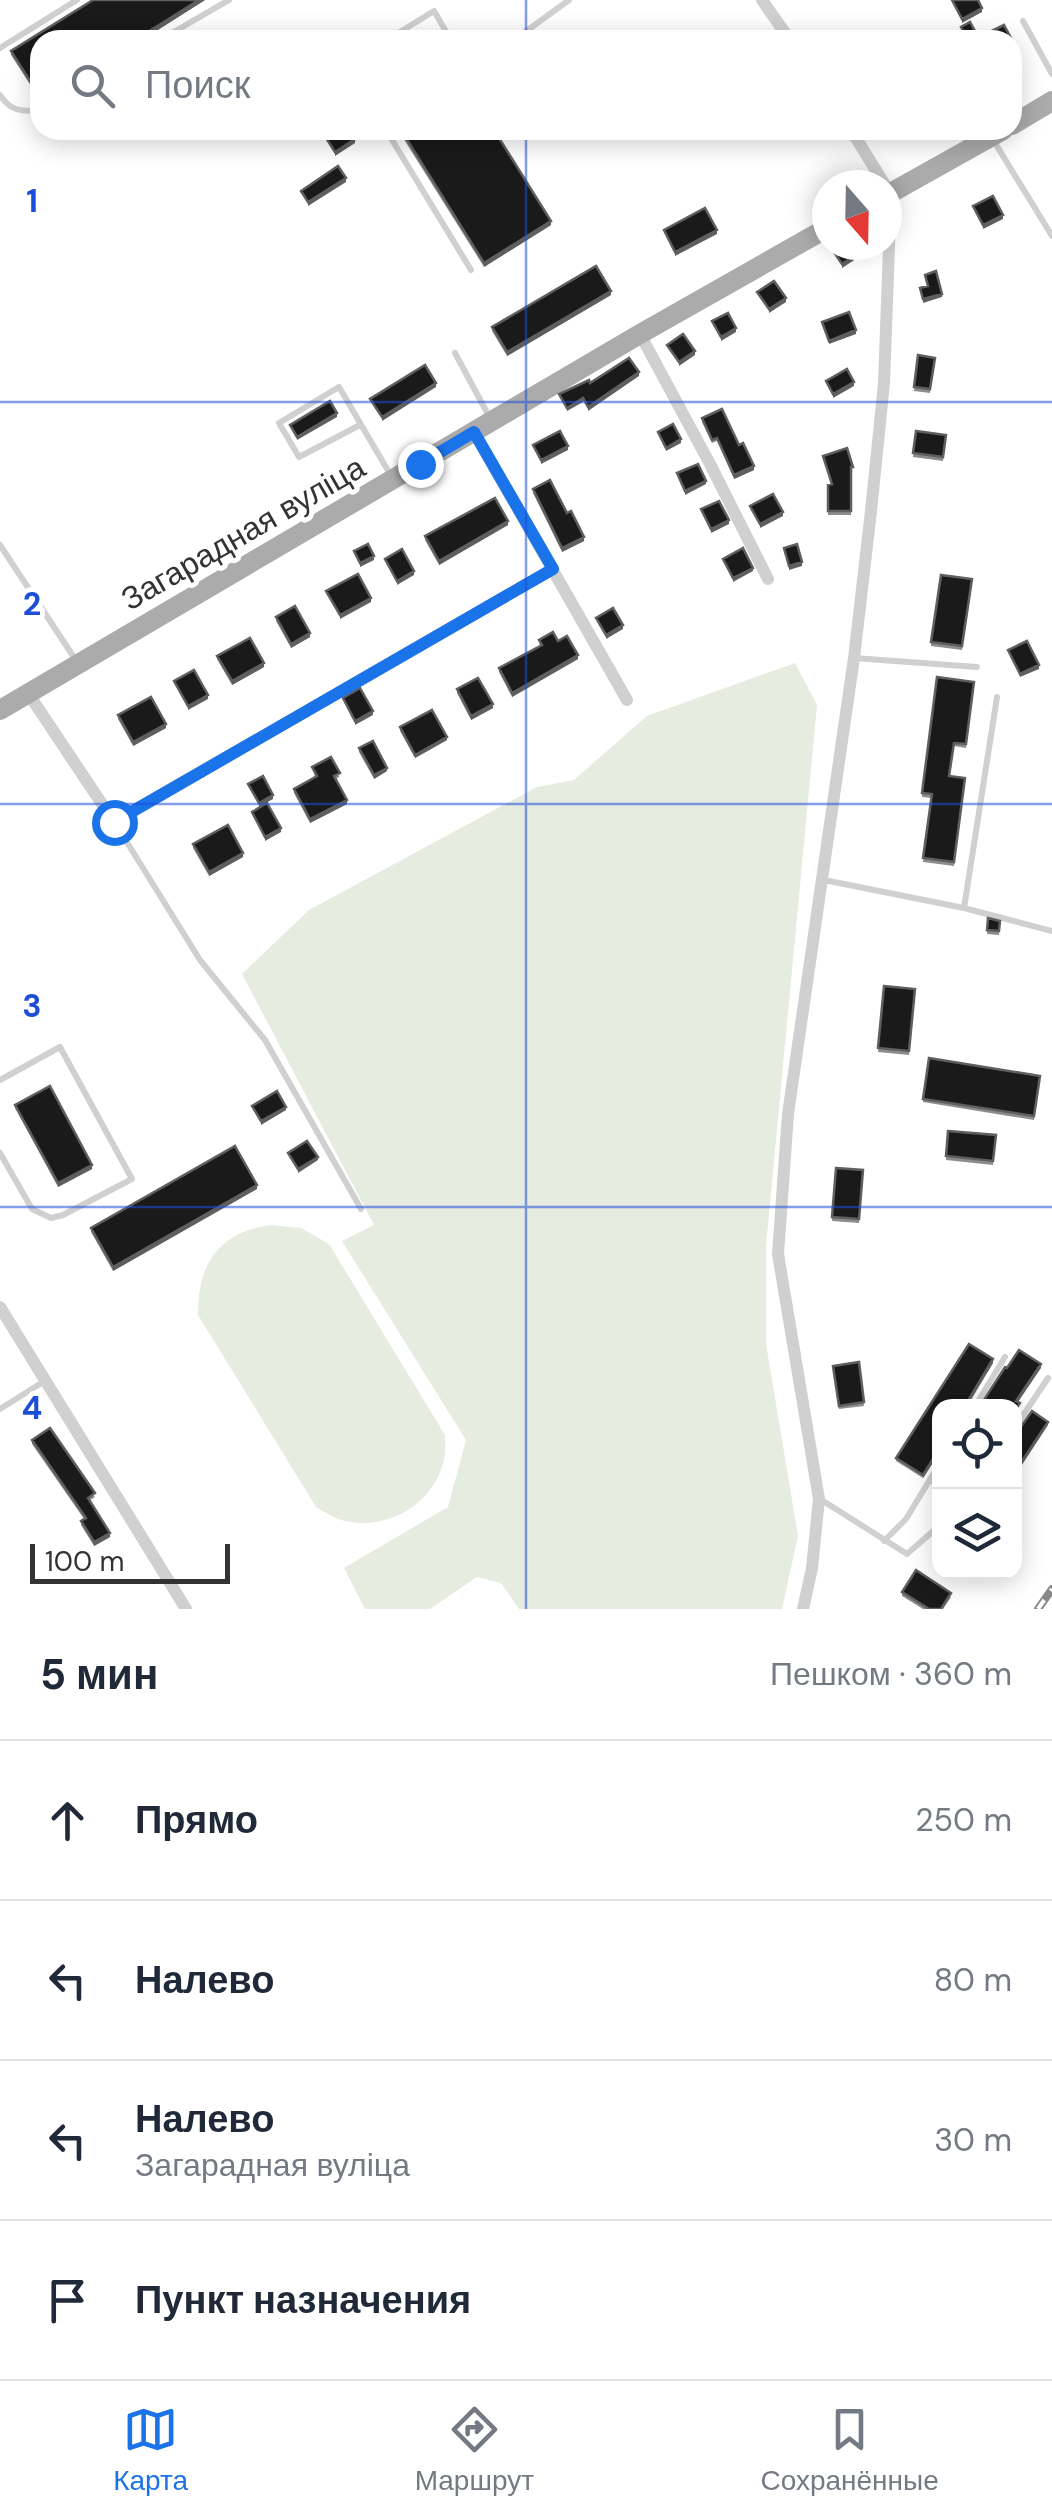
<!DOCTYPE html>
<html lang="ru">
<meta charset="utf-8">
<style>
body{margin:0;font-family:"DM Sans",sans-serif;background:#f6f6f7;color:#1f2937}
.controls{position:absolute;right:30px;bottom:30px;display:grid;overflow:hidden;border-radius:20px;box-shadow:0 5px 25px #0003}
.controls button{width:90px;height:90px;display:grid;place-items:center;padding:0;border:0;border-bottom:2px solid #e0e1e3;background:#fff;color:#1f2937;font:50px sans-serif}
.compass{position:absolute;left:812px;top:170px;width:90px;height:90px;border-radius:50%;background:#fff;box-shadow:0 5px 25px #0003;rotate:160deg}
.scale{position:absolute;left:30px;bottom:25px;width:200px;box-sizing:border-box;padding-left:10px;border:5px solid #333;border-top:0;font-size:28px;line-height:35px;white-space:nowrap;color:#333;-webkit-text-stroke:8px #fff;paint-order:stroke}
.stop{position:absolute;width:30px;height:30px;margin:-22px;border:8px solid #1a73e8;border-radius:50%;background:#fff}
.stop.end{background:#1a73e8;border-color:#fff;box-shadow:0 2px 10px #0008}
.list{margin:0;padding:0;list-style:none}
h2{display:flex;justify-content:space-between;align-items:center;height:130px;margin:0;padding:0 40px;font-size:42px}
h2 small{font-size:32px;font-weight:400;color:#747a83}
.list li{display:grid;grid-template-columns:65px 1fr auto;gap:30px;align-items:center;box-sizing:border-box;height:160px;padding:0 40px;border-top:2px solid #e0e1e3}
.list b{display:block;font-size:38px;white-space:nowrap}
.list p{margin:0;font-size:32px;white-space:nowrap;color:#747a83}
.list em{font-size:32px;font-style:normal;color:#747a83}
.icon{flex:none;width:55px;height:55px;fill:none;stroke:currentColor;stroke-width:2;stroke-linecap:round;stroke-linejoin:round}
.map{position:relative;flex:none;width:1052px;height:1609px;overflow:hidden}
.search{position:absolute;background:#fff;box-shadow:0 5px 25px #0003;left:30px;right:30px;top:30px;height:110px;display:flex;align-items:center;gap:25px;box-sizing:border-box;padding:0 35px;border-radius:30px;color:#747a83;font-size:38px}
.sheet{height:770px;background:#fff}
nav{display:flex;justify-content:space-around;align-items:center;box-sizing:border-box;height:140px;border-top:2px solid #e0e1e3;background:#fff;font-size:28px;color:#747a83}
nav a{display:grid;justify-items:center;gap:5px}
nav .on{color:#1a73e8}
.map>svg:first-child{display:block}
.green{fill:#e6ecdf}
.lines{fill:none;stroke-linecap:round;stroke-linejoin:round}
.service{stroke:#d0d0d0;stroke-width:6}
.minor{stroke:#d0d0d0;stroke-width:12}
.primary{stroke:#ababab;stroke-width:20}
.rail-casing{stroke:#888;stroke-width:8}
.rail{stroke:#fff;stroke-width:4;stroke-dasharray:11;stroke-linecap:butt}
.wall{fill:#8c8c8c}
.shaded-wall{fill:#5f5f5f}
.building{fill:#1a1a1a;stroke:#5f5f5f;stroke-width:2.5}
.route{stroke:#1a73e8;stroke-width:12}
.grid{fill:none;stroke:#1d4ed8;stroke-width:2.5;stroke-opacity:0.55}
.labels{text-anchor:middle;stroke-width:10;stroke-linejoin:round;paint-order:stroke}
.street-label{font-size:32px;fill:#333;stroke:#fff}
.grid-label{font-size:32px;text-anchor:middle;font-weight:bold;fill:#1d4ed8;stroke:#fff;stroke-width:10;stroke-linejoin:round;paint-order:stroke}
</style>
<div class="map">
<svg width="1052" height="1609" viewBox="0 0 1052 1609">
<rect width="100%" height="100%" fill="#fff"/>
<!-- green -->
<path class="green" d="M795,663L817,705L766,1246V1344L798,1536L782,1609H519L501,1583L477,1577L430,1609H365L344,1568L448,1507L466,1440L342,1241L374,1225L242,974L309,910L537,787L574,780L647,716Z
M270,1225L301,1228L329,1244L445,1435C445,1443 446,1451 444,1459C435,1503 389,1531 345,1521C335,1519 325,1512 316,1507L198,1315C198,1282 206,1250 239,1234C248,1229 260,1227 270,1225Z"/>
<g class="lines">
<!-- service -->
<path class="service" d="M1023,21L1052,74
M160,40L229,0
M387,40L434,11L451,40
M514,40L569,0
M0,48L77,0
M0,95C10,111 22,112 40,110
M386,130L471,270
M992,138L1052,236
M455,353L491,420
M360,425L299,457L279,423L339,387L390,474
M0,545L75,659
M854,658L977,667
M115,823L200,960L265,1040L361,1209
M824,880L964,908L1052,931
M964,908L997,697
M0,1080L60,1047L132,1179L63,1215L51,1218L32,1209L0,1153
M975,1406L1005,1357
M0,1409L43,1382
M1014,1429L1048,1378
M820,1499L907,1554L940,1525
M884,1541L906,1519L940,1463"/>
<!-- minor -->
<path class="minor" d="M762,0L790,40
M851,130L885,185
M640,334L710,464L768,579
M474,432L627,700
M28,693L114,822L553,569
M0,1307L186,1609
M803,1609L812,1568L819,1499L778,1254L788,1114L854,658L871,511L884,383L891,193L888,190"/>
<!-- primary -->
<path class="primary" d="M1012,125L1052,101
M887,195L1003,130
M0,710L640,334L827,228"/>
<!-- rail casing -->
<g class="rail-casing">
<path id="rail" d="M1038,1609L1052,1589"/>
</g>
<!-- rail -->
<use href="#rail" class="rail"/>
</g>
<!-- wall -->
<path class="wall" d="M93,0H205L142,40H40V100L11,55V51Z
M398,130H494L551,225L484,267Z
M611,295L507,356L492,331V327Z
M918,355L935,358L930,393L914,391Z
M702,418L739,445L754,470L734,479L717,441L712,443L702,422Z
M916,431L946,435L943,461L913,457Z
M823,456L853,470L851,471V515H828V485L831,484Z
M533,489L567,513L584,541L562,552L533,493Z
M508,525L439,565L425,540V536Z
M972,579L962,650L931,646V642Z
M276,617L310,637L291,648L276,621Z
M539,640L558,641L578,659L512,697L499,672V668L540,646Z
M217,656L264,667L232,685L217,659Z
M974,682L966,748L954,746L950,776L965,778L954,866L923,862L932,798L922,797V793Z
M457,689L493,708L471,720L457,693Z
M118,715L166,728L133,746L118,719Z
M400,727L447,740L415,758L400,731Z
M359,748L387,771L374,779L359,752Z
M312,767L340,776L336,779L347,804L310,823L294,793V789L315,777Z
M193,844L243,857L209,876L193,848Z
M988,918L1000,921L999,935L987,934Z
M884,986L915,989L909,1055L878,1052Z
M1040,1076L1034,1120L923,1102V1099Z
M15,1105L92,1169L58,1187L15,1108Z
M948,1131L996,1135L993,1165L946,1160Z
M836,1168L863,1170L859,1223L832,1221Z
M257,1189L113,1271L91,1232V1228Z
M969,1344L993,1359V1363L970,1402V1406H940V1458H936L923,1478L896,1461V1458Z
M859,1362L864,1406L839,1409L833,1366Z
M32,1440L95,1497L89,1501L110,1537L94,1546L81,1525V1521L84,1519L32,1444Z
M902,1592L951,1597L943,1609H923L902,1596Z"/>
<!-- shaded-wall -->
<path class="shaded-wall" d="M199,0H205L142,40H135Z
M982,8V12L962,23V19Z
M1019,55V66L1012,70V59Z
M355,139V143L335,156V152Z
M346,178V182L308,206V202Z
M1003,215V219L983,229V225Z
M551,221V225L484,267V263Z
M717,230V234L675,256V252Z
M859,253V257L842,268V264Z
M611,291V295L507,356V352Z
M942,294V297L923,303V299Z
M786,298V302L769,313V309Z
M736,328V332L721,341V337Z
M856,330V334L829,344V341Z
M695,351V355L679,366V362Z
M639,372V376L588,411V407Z
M854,382V386L833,398V394Z
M436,383V387L382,421V417Z
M583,398V402L567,411V408Z
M337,413V417L297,440V437Z
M681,439V443L666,451V448Z
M568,446V450L541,464V460Z
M754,466V470L734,479V475Z
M706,481V484L685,495V491Z
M783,512V516L760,528V524Z
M729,520V524L711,533V529Z
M508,521V525L439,565V561Z
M584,537V541L562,552V548Z
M374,556V560L360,567V563Z
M802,562V566L789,570V566Z
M753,568V571L733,582V578Z
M414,571V575L397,585V581Z
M371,598V602L340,619V615Z
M623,625V629L606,639V635Z
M310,633V637L291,648V644Z
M578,655V659L512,697V693Z
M264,663V667L232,685V681Z
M1039,665V669L1020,677V674Z
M208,695V699L188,710V706Z
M493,704V708L471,720V716Z
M373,711V715L355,725V721Z
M166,724V728L133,746V742Z
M447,737V740L415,758V755Z
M387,768V771L374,779V775Z
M273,795V799L259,807V803Z
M347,800V804L310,823V819Z
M281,828V832L265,841V837Z
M243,853V857L209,876V872Z
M286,1107V1110L261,1125V1121Z
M318,1157V1160L298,1173V1169Z
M92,1165V1169L58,1187V1183Z
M257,1185V1189L113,1271V1267Z
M993,1359V1363L969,1402V1399Z
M1041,1364V1368L1016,1405V1401Z
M1048,1422V1425L1014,1477V1473Z
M936,1454V1458L923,1478V1475Z
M110,1533V1537L94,1546V1542Z"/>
<!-- building -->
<path class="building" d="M93,0H199L135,40H40V97L11,51Z
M952,0H978L982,8L962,19Z
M970,22L980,40H968L961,27Z
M1004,25L1012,40H985L983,35Z
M1012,41L1019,55L1012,59Z
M339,130H350L355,139L335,152L326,138Z
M401,130H494L551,221L484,263Z
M338,166L346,178L308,202L301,191Z
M993,196L1003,215L983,225L973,206Z
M705,208L717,230L675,252L664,230Z
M838,245H853L859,253L842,264L832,249Z
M596,266L611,291L507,352L492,327Z
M936,271L942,294L923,299L920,288L928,286L925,275Z
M774,281L786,298L769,309L757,292Z
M849,312L856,330L829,341L822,322Z
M728,313L736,328L721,337L712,321Z
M683,334L695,351L679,362L667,345Z
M918,355L935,358L930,389L914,387Z
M629,358L639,372L588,407L583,398L567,408L559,394L589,380L590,383Z
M425,365L436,383L382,417L370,399Z
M847,369L854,382L833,394L826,381Z
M330,401L337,413L297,437L290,425Z
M722,409L739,445L743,443L754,466L734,475L717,438L712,440L702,418Z
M673,424L681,439L666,448L658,432Z
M560,431L568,446L541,460L533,445Z
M916,431L946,435L943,457L913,453Z
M847,448L853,467H851V511H828V485L832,484L823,456Z
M698,464L706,481L685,491L677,473Z
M550,480L567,513L571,511L584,537L562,548L533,489Z
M773,494L783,512L760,524L750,506Z
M495,498L508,521L439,561L425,536Z
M719,501L729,520L711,529L701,509Z
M368,544L374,556L360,563L354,551Z
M797,544L802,562L789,566L784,548Z
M743,548L753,568L733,578L723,559Z
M402,549L414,571L397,581L385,559Z
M358,574L371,598L340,615L326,591Z
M941,575L972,579L962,646L931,642Z
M295,606L310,633L291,644L276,617Z
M613,608L623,625L606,635L596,618Z
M553,632L558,641L567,636L578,655L512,693L499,668L542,645L539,640Z
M250,638L264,663L232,681L217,656Z
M1027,641L1039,665L1020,674L1008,650Z
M194,670L208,695L188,706L174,681Z
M937,677L974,682L966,744L954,743L949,776L965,778L954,862L923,858L932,794L922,793Z
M478,678L493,704L471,716L457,689Z
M360,688L373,711L355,721L343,698Z
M151,697L166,724L133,742L118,715Z
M432,710L447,737L415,755L400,727Z
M373,741L387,768L374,775L359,748Z
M331,757L340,773L334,776L347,800L310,819L294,789L317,776L312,767Z
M263,776L273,795L259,803L248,784Z
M267,803L281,828L265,837L252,812Z
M228,825L243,853L209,872L193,844Z
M988,918L1000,921L999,931L987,930Z
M884,986L915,989L909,1051L878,1048Z
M929,1058L1040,1076L1034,1116L923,1099Z
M50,1086L92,1165L58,1183L15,1105Z
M277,1091L286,1107L261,1121L252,1106Z
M948,1131L996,1135L993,1161L946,1156Z
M307,1141L318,1157L298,1169L288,1153Z
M235,1146L257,1185L113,1267L91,1228Z
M836,1168L863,1170L859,1219L832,1217Z
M969,1344L993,1359L969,1399L970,1406H940V1454H936L923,1475L896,1458Z
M1019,1350L1041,1364L1016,1401L1020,1403L1014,1412V1406H980L1005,1367L1007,1368Z
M859,1362L864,1402L839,1406L833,1366Z
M1032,1411L1048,1422L1014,1473V1432L1018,1431Z
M50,1428L95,1493L88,1498L110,1533L94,1542L81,1521L86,1518L32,1440Z
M940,1473V1487L933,1483Z
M916,1570L951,1593L941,1609H929L902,1592Z"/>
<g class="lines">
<!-- route -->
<path class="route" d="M114,822L553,569L474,432L420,464"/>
</g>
<!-- grid -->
<path class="grid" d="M526,0V40M526,130V1609M0,402H1052M0,804H1052M0,1207H1052"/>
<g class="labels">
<!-- street labels -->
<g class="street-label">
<text transform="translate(243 533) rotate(-30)" y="11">Загарадная вуліца</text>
</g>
</g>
<g class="grid-label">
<text x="32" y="212">1</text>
<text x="32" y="615">2</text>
<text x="32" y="1017">3</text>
<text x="32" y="1419">4</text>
</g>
</svg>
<div class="controls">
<button><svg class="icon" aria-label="locate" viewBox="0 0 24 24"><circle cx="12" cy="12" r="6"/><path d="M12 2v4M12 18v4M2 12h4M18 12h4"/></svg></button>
<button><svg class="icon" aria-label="layers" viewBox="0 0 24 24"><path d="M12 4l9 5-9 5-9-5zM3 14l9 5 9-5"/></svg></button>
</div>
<svg class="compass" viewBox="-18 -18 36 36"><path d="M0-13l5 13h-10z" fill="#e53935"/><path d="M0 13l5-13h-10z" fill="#747a83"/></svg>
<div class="scale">100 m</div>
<div class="stop" style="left:114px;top:822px"></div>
<div class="stop end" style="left:420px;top:464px"></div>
<div class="search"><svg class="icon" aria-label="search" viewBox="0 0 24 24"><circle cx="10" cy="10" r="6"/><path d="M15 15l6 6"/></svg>Поиск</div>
</div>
<section class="sheet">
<h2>5 мин<small>Пешком · 360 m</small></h2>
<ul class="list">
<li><svg class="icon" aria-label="ahead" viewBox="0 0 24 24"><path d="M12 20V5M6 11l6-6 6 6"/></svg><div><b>Прямо</b></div><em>250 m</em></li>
<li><svg class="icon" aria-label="left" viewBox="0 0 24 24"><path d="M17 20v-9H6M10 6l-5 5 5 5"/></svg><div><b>Налево</b></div><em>80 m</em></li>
<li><svg class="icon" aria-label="left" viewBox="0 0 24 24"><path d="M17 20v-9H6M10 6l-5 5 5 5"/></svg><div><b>Налево</b><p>Загарадная вуліца</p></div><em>30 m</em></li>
<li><svg class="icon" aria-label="arrive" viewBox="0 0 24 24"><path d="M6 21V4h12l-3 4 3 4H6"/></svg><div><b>Пункт назначения</b></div></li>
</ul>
</section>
<nav>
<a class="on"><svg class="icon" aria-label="map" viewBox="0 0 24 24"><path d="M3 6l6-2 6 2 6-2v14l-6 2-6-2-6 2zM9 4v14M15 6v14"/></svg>Карта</a>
<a><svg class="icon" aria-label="directions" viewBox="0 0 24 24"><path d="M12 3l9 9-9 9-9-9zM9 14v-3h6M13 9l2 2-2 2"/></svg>Маршрут</a>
<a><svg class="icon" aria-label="saved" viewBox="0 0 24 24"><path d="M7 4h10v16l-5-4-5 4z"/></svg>Сохранённые</a>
</nav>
